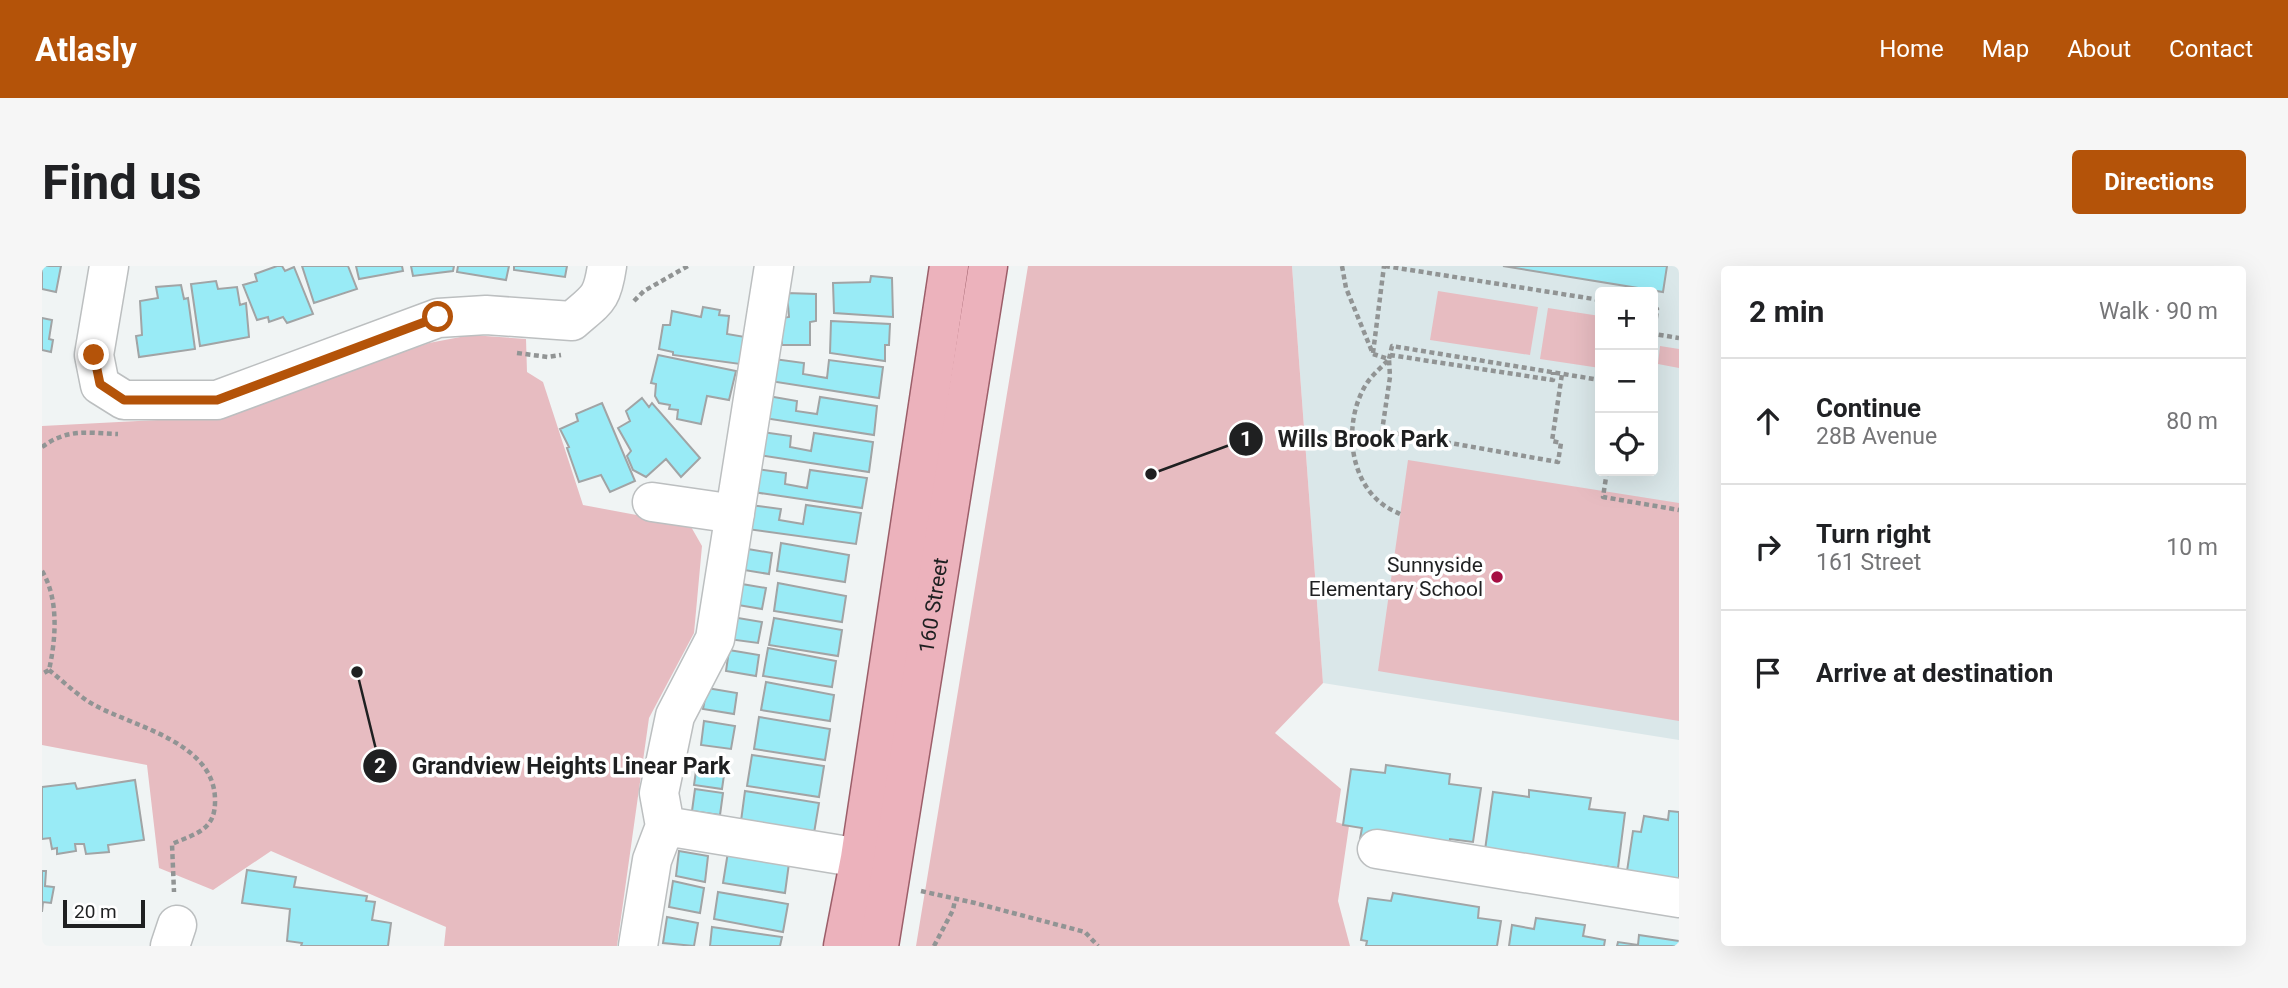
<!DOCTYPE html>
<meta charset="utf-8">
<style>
body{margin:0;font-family:Roboto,sans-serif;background:#f6f6f6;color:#202124}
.controls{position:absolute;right:21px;top:21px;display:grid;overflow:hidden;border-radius:7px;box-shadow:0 7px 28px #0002}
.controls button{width:63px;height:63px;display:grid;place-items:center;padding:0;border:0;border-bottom:2px solid #e0e0e0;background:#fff;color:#202124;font:35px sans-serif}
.scale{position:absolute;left:21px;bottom:18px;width:82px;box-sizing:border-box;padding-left:7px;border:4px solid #1f2021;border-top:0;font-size:19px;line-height:24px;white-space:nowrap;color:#1f2021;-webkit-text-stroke:5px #fff;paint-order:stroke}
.stop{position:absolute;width:21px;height:21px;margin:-16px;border:5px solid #b45309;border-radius:50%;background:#fff}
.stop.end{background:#b45309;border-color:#fff;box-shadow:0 2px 7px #0008}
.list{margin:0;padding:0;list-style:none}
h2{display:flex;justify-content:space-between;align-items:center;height:91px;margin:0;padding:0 28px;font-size:30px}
h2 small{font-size:23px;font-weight:400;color:#757577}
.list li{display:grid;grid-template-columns:46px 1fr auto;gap:21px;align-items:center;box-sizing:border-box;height:126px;padding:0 28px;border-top:2px solid #e0e0e0}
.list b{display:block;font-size:26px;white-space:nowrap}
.list p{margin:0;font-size:23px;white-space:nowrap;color:#757577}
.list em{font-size:23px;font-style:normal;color:#757577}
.icon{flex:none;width:38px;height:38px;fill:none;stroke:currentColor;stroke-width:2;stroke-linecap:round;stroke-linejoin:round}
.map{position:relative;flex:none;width:1637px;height:680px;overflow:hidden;border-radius:7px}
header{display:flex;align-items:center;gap:42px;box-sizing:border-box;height:98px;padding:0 35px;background:#b45309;color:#fff}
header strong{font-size:33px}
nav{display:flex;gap:38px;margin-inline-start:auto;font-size:24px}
.intro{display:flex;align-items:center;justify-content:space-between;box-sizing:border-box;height:168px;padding:0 42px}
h1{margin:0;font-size:49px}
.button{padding:18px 32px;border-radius:7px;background:#b45309;color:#fff;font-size:24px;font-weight:700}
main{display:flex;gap:42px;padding:0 42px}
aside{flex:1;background:#fff;border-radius:7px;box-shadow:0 7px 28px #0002}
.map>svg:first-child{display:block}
.built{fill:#dae7e9;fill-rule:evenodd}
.green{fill:#e7bcc1}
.building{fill:#99ebf6;stroke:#a1a4a5;stroke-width:2}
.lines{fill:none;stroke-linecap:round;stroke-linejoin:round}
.minor-casing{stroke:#bcbfc0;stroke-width:41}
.major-casing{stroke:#9c5e69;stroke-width:41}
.path{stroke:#919494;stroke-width:4.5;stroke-dasharray:5 3.5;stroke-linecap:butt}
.minor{stroke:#fff;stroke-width:38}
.major{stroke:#ecb2bc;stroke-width:38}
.route{stroke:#b45309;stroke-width:9}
.poi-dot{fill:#a60f43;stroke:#fff;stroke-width:2.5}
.labels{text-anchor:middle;stroke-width:7;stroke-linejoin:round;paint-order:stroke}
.poi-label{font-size:21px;fill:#1f2021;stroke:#fff;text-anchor:end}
.street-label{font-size:21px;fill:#1f2021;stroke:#fff}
.leader{fill:none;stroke:#1f2021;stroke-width:2.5}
.callout-dot{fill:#1f2021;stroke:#fff;stroke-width:2.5}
.mark-label{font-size:21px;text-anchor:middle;font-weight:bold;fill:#fff}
.callout-label{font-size:23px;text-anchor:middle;font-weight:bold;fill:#1f2021;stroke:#fff;stroke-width:7;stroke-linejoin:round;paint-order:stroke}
</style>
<header>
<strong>Atlasly</strong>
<nav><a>Home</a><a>Map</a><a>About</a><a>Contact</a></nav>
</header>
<div class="intro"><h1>Find us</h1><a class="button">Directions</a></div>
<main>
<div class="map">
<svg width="1637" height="680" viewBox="0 0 1637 680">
<rect width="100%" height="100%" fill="#f0f4f4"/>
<!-- built -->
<path class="built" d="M1250,0H1637V474L1281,417ZM1558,26H1611V205H1558Z"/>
<!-- green -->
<path class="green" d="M986,0H1250L1281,417L1233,467L1299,523L1294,556L1307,560L1296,635L1308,680H874Z
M1396,25L1496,41L1488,89L1388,74Z
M1506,42L1558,50V102L1498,93Z
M429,69L484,73L485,106L501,116L541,239L648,259L660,280L652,367L607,452L575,680H402L404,661L229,585L171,624L117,602L105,499L0,479V160L173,151L387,77Z
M1618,80L1637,83V102L1616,98Z
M1366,194L1637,237V455L1336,405Z"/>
<!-- building -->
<path class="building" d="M0,0H19L14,26L0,23Z
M235,0H240L243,5L252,1L271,48L245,57L241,51L227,56L226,51L215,54L201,19L215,15L213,8Z
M260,0H306L315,23L272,37Z
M314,0H360L361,5L317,13Z
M369,0H412L411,5L371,10Z
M416,0H467L464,14L415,6Z
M472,0H525L523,11L472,4Z
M1461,0H1625L1621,26Z
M829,10L850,12L851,51L792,47L791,17L828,16Z
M174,15L176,23L195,21L198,39L204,37L207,71L158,80L149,18Z
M139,19L142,33L146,32L153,83L97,91L94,70L100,69L98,35L116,32L114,21Z
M745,27L774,28V55L768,56V79H740V52L747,51Z
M661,41L678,44L677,49L687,50L685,68L703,71L698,98L631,89V86L617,83L621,59H628L630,45L659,51Z
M0,52L10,54L7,73L11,74L9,86L0,84Z
M789,55L848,58L847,79H843V95L788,87Z
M616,89L694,105L687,134L665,130L659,158L635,153L636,144L627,143L628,139L617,137L613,130L614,118L609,117Z
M732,93L762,97L761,108L785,112L787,94L841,101L837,132L728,115Z
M726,130L755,135L754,145L775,148L778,131L835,140L832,169L722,152Z
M600,132L607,141L610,137L658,192L639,211L624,193L604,211L591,204L585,190L589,185L576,162L588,155L584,145Z
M560,137L593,215L568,226L559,209L537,216L525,182L527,181L518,163L536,155L534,148Z
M720,166L749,170L748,181L769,185L772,167L831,176L827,206L717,189Z
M715,203L744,207L743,218L765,222L768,204L825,212L820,242L711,226Z
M708,239L739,243L737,254L761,258L764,239L819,247L814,278L705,263Z
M739,277L807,289L803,316L735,305Z
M700,282L730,287L727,308L696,303Z
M694,317L724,322L720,343L690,338Z
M736,317L804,330L800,356L732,345Z
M690,351L720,356L716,377L686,373Z
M732,352L800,364L796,390L727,379Z
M726,382L794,395L790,421L721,410Z
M687,384L717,389L714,410L684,405Z
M724,416L792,429L788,455L719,444Z
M665,422L695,427L692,448L661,443Z
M717,451L788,463L783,494L712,483Z
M662,455L693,460L689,483L659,479Z
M710,489L782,500L777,531L705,520Z
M655,498L683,502L680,523L652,519Z
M1344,499L1408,508L1407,518L1439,522L1431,576L1408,573L1406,585L1318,573L1320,562L1301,559L1309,503L1343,507Z
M93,514L102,574L66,579L67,586L44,588L42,578H33L34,585L15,588V582L10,583L8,572L0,573V521L33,517L35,523Z
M653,523L681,527L678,549L650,545Z
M1487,524L1549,532L1547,543L1583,547L1576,602L1443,584L1451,526L1487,531Z
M703,525L777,537L772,567L699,555Z
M1627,545L1637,546V623L1585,605L1591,565L1599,566L1602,550L1626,554Z
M637,585L666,590L663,616L634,610Z
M686,586L747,597L743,627L681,617Z
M205,604L254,611L252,621L325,630L324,635L333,636L330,654L349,657L346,680H259L260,677L245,675L248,643L200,637Z
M0,605H4L3,620L12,621L9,637L1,636L0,646Z
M631,615L662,622L658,647L627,641Z
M676,626L746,638L741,666L672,653Z
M1351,627L1437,641L1436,652L1459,655L1455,680H1324L1325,675L1319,674L1326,632L1349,635Z
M625,651L656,657L652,680L621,677Z
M1494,652L1543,659L1541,670L1563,674L1562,680H1467L1470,659L1492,663Z
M670,661L740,671L738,680H668Z
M1597,669L1637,675V680H1575L1576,676L1596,679Z"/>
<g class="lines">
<!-- minor casing -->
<g class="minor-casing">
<path id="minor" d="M67,0L52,89L58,119L82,134H175L396,52L444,49L530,55C555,33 560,34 565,0
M610,236L693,248
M623,560L818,592
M1335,583L1637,632
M128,680L135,659
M596,680L610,594L623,560L617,527L633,450L673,373L732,0"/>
</g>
<!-- major casing -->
<g class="major-casing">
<g id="major">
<path d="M801,680L818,592L907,0"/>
<path id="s1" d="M837,680L946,0"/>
</g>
</g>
<!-- path -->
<path class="path" d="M1300,0L1304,22L1331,88
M1343,0L1558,34
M592,35L602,25L646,0
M1611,42L1615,43L1612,68L1637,72
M475,87L506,91L519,89
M1331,87L1342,0
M1331,88L1347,93L1350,80L1558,114
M1348,89L1511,114V106
M1611,147H1612
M0,181C26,162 45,167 76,168
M1565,205L1561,231L1637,244
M1358,248C1352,245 1345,242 1339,237C1305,210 1302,152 1325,117C1331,108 1340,101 1347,93L1348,111L1340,165L1516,196L1519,177L1510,175L1520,108
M0,305C17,333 14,373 7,404L0,408
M7,404C22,416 37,431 54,440C94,461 172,477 173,533C174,564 155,567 130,578L132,626
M879,625L933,637L1043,666L1056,680
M892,680L911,644L913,634"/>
<!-- minor -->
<use href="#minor" class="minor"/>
<!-- major -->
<use href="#major" class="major"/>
</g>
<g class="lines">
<!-- route -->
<path class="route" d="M52,89L58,118L82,134H175L396,51"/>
</g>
<!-- markers -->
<circle class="poi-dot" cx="1455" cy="311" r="7"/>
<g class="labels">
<!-- poi labels -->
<g class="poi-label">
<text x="1441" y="306">Sunnyside<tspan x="1441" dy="24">Elementary School</tspan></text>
</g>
<!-- street labels -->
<g class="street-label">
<text dy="7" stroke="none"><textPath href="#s1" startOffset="345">160 Street</textPath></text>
</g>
</g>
<!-- callouts -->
<path class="leader" d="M1109 208L1204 173M315 406L338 500"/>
<g class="callout-dot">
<circle cx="1109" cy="208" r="7"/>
<circle cx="315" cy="406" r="7"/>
<circle cx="1204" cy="173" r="18"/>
<circle cx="338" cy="500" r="18"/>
</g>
<g class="mark-label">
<text x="1204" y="180">1</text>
<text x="338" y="507">2</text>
</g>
<g class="callout-label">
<text x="1321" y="181">Wills Brook Park</text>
<text x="529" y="508">Grandview Heights Linear Park</text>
</g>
</svg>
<div class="controls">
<button>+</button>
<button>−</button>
<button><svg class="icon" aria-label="locate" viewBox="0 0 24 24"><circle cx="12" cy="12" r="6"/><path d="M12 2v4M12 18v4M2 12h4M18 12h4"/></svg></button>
</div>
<div class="scale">20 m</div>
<div class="stop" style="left:396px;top:51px"></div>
<div class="stop end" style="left:52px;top:89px"></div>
</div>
<aside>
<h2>2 min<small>Walk · 90 m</small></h2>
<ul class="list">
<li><svg class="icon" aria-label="ahead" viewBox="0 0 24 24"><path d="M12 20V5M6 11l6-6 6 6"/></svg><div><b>Continue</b><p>28B Avenue</p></div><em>80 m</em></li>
<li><svg class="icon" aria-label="right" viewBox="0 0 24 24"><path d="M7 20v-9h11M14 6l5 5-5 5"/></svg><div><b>Turn right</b><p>161 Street</p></div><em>10 m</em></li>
<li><svg class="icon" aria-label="arrive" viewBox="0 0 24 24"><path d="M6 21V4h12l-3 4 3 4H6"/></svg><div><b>Arrive at destination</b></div></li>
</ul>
</aside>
</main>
